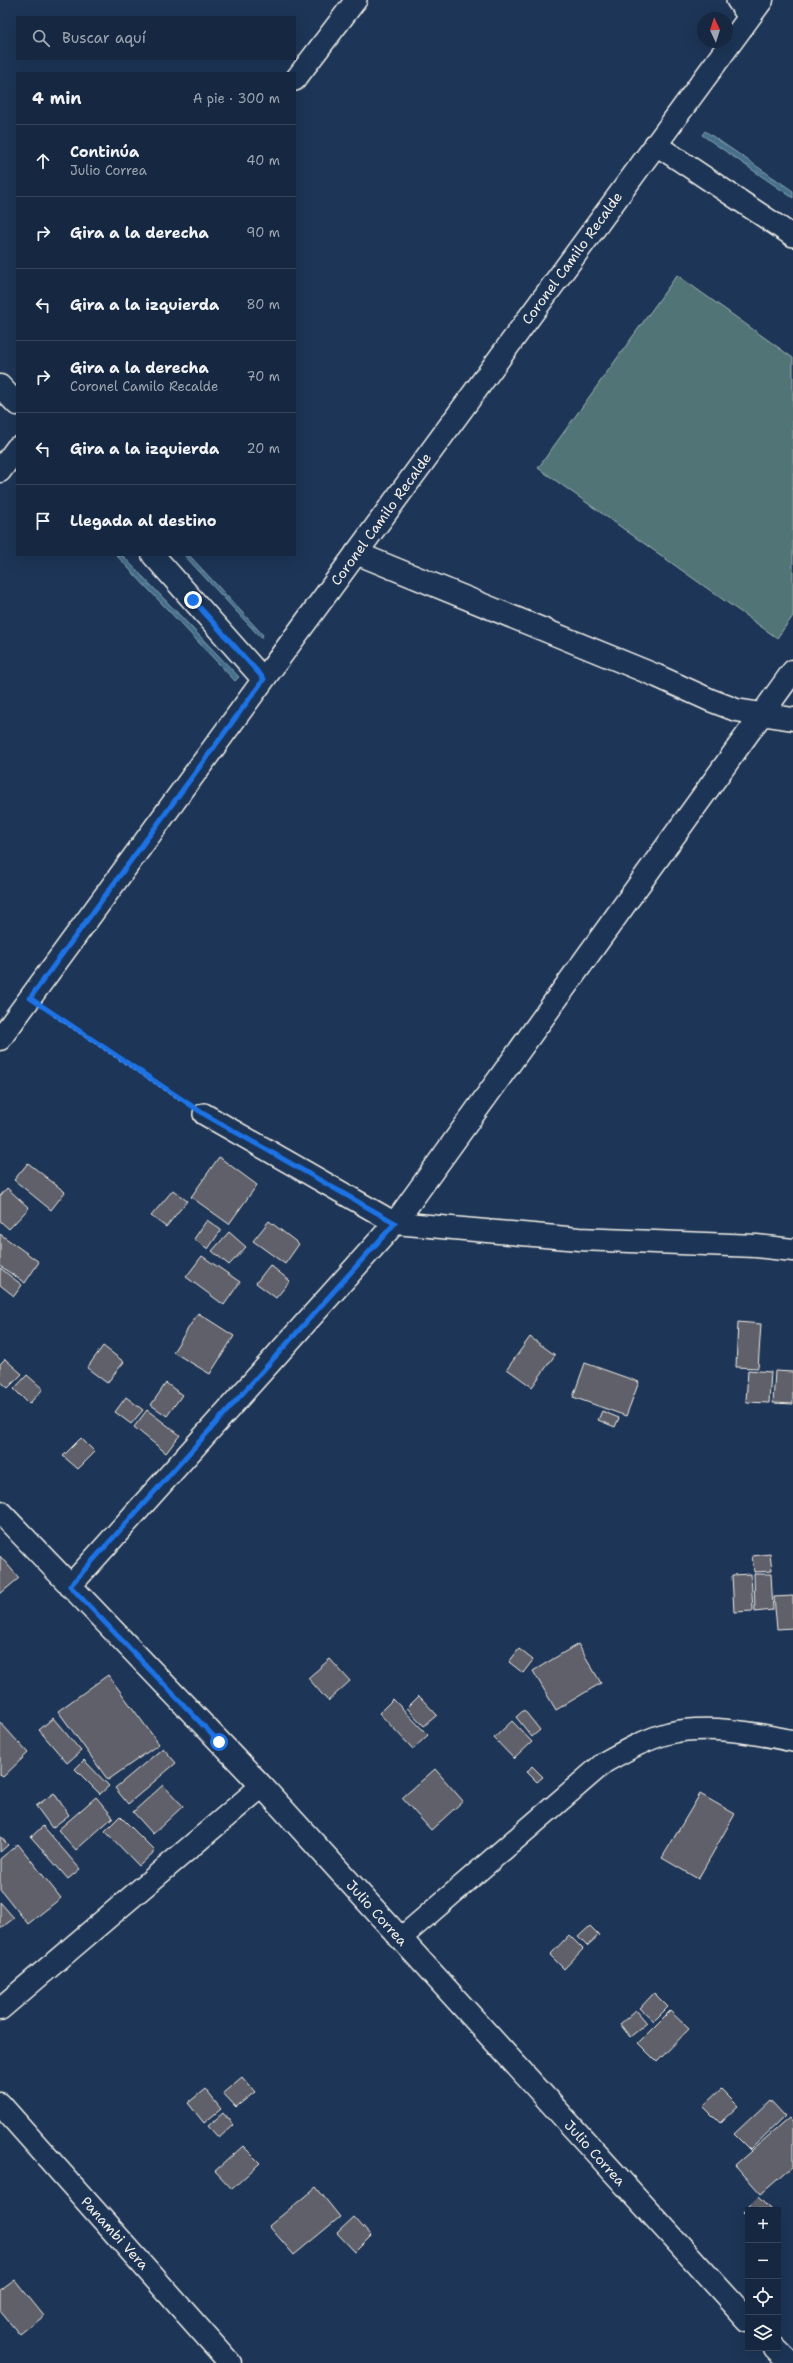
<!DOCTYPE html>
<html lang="es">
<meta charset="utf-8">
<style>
body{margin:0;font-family:"Shantell Sans",sans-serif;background:#1f3048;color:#f1f3f6}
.controls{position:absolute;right:12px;bottom:12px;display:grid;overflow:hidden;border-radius:0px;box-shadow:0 4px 16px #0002}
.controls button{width:36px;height:36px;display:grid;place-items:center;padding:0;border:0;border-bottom:1px solid #35445a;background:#162841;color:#f1f3f6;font:20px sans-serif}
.compass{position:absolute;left:697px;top:12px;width:36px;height:36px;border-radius:50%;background:#162841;box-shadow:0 4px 16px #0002;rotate:356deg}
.stop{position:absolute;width:12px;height:12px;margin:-9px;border:3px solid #1a73e8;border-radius:50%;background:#fff}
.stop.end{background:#1a73e8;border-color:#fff;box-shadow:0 1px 4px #0008}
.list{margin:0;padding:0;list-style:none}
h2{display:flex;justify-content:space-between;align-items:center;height:52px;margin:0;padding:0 16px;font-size:17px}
h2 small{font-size:13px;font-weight:400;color:#9ea6b1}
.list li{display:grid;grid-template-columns:26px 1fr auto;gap:12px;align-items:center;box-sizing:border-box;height:72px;padding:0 16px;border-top:1px solid #35445a}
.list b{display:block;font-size:15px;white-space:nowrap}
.list p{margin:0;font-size:13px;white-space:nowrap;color:#9ea6b1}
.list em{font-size:13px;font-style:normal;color:#9ea6b1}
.icon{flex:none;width:22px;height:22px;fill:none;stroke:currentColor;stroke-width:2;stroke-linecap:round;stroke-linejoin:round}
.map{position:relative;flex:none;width:793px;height:2363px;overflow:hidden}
.search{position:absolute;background:#162841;box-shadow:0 4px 16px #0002;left:16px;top:16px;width:280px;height:44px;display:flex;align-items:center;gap:10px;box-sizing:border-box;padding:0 14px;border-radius:0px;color:#9ea6b1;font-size:15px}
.panel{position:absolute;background:#162841;box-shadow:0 4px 16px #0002;left:16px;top:72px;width:280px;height:484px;border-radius:0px}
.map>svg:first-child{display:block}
.grass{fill:#517577;stroke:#a2b3b0}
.water{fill:url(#water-ripples);stroke:#8aa3b0}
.building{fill:#5f6069;stroke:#f4f1e8}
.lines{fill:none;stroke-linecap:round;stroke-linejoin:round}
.lane-casing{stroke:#f4f1e8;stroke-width:24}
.street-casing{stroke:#f4f1e8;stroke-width:25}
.path{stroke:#f4f1e8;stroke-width:2.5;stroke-dasharray:3 3;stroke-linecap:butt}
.lane{stroke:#1d3557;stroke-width:21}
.street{stroke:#1d3557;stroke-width:22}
.route{stroke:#1a73e8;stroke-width:5}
.labels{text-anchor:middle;stroke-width:3;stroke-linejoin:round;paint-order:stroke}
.street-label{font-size:14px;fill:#f4f1e8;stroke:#1d3557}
</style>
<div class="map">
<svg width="793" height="2363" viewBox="0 0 793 2363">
<defs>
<pattern id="water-ripples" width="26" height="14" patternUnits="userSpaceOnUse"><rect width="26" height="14" fill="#446f8b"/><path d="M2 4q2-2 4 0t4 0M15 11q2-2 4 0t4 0" fill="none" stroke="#60849b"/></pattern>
</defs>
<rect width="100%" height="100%" fill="#1d3557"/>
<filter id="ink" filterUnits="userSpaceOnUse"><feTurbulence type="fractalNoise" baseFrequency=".025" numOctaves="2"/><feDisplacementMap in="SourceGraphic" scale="8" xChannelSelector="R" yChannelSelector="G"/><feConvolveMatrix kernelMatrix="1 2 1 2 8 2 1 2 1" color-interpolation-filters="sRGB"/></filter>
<g filter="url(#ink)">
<!-- grass -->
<path class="grass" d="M677,275L793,358V616L777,638L538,468Z"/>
<!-- water -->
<path class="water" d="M705,131L793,191V198L702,135Z
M116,555H122L239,677L235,681Z
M184,555H189L263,635L261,638Z"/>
<!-- building -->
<path class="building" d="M219,1157L257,1185L229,1224L191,1197Z
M28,1163L65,1192L51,1210L14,1180Z
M7,1188L29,1208L9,1229L0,1221V1196Z
M173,1190L187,1201L166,1227L151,1216Z
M207,1220L221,1230L208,1249L194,1239Z
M269,1221L299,1244L285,1264L253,1241Z
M229,1232L246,1247L229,1265L212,1251Z
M0,1234L39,1262L25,1283L0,1266Z
M202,1256L240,1282L224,1305L186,1277Z
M270,1265L290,1281L276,1298L256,1283Z
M0,1268L22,1285L14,1296L0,1285Z
M198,1313L234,1336L210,1374L173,1352Z
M738,1322L761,1324L758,1368L736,1367Z
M530,1337L555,1355L532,1387L507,1369Z
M103,1346L124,1362L107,1383L87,1368Z
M5,1359L22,1374L8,1388L0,1381V1364Z
M585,1363L639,1382L626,1416L573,1397Z
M748,1370L771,1372L769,1403L746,1402Z
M775,1371L793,1372V1404L773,1403Z
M27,1375L43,1389L29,1404L14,1389Z
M166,1383L182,1395L167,1416L151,1405Z
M126,1397L143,1410L131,1424L115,1412Z
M147,1410L180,1435L166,1453L134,1427Z
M602,1411L619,1418L615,1427L598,1420Z
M81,1438L95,1452L78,1469L63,1456Z
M770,1554L772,1571L754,1572L752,1556Z
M0,1556L19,1578L0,1594Z
M751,1574L753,1611L734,1612L732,1575Z
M754,1574H771L773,1610L755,1612Z
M793,1596V1628L777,1629L774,1597Z
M578,1644L601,1683L556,1710L533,1671Z
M519,1649L533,1660L523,1673L509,1662Z
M330,1659L350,1681L328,1701L308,1678Z
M108,1675L159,1744L108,1780L58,1711Z
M419,1696L437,1715L424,1726L407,1708Z
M393,1699L428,1735L413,1749L379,1713Z
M524,1710L540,1730L532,1737L516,1717Z
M53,1718L81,1751L67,1763L39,1730Z
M512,1721L532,1742L514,1759L494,1738Z
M0,1722L28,1753L3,1777L0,1775Z
M163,1748L176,1763L128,1804L115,1788Z
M84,1760L109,1786L100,1794L75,1769Z
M532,1766L543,1777L537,1782L527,1772Z
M435,1769L463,1801L431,1830L402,1798Z
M163,1785L183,1806L153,1834L133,1812Z
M54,1793L69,1815L52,1828L36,1806Z
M700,1794L735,1814L698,1879L662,1858Z
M96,1797L113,1817L76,1850L58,1830Z
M120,1816L155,1851L139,1866L105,1831Z
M43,1826L80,1869L68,1879L31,1837Z
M0,1836L8,1845L0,1852Z
M18,1844L61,1898L28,1924L0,1889V1859Z
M0,1902L14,1918L0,1929Z
M590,1926L599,1935L587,1946L578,1937Z
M569,1935L583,1949L564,1969L550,1955Z
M654,1993L668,2007L654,2021L640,2008Z
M636,2010L647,2023L630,2037L620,2024Z
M670,2011L689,2029L657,2062L638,2043Z
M242,2077L255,2092L236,2107L223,2093Z
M205,2089L221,2109L204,2123L188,2103Z
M721,2089L738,2106L720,2123L703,2106Z
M770,2100L785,2116L750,2150L734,2134Z
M223,2113L233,2125L219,2138L208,2126Z
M789,2118L793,2123V2166L761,2194L735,2165Z
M243,2146L260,2163L232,2189L215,2171Z
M316,2187L340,2217L294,2255L269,2226Z
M758,2197L771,2210H748V2217L743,2212Z
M354,2217L371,2236L355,2252L337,2233Z
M15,2280L44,2316L20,2335L0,2311V2291Z"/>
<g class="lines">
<!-- lane casing -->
<g class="lane-casing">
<path id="lane" d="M737,0L749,17
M295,80L356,0
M655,144L793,236
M204,1114L395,1223
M400,1939L605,1762C625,1751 646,1739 669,1733C708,1724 754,1733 793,1741"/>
</g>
<!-- street casing -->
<g class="street-casing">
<path id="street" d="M0,386L17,404
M0,471L17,448
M356,553L657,676L710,700L736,710L793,719
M153,555L263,679
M0,1039L762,0
M395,1223L579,1239L756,1246L793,1250
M0,1512L262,1786L748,2320
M70,1586L395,1223L793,671
M0,2009L262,1786
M0,2104L230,2363
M775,2348L790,2363"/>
</g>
<!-- path -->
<path class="path" d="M54,1015L180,1099"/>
<!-- lane -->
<use href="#lane" class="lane"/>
<!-- street -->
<use href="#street" class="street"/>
</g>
</g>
<g class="lines" filter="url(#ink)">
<!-- route -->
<path class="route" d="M193,600L264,679L30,998L204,1114L395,1223L70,1586L219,1742"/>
</g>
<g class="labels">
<!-- street labels -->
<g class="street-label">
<text transform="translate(572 258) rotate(-54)" y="5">Coronel Camilo Recalde</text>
<text transform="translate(381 519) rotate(-54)" y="5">Coronel Camilo Recalde</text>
<text transform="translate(377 1913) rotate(48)" y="5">Julio Correa</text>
<text transform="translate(595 2153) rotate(48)" y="5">Julio Correa</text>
<text transform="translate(115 2233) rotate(48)" y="5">Panambi Vera</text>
</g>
</g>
</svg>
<div class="controls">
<button>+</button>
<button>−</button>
<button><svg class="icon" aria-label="locate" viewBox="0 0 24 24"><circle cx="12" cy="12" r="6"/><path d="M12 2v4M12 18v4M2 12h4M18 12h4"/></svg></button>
<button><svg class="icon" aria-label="layers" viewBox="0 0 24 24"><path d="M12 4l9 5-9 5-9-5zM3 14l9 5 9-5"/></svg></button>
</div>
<svg class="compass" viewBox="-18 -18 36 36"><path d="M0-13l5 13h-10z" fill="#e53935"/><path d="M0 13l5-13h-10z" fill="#9ea6b1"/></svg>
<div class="stop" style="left:219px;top:1742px"></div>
<div class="stop end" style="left:193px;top:600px"></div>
<div class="search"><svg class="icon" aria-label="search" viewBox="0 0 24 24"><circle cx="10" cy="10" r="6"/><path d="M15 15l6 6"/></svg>Buscar aquí</div>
<section class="panel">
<h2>4 min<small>A pie · 300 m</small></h2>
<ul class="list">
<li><svg class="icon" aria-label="ahead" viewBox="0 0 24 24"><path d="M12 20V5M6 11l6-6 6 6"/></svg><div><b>Continúa</b><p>Julio Correa</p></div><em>40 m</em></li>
<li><svg class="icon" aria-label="right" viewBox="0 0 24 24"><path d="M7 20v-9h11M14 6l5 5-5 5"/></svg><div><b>Gira a la derecha</b></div><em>90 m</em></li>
<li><svg class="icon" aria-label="left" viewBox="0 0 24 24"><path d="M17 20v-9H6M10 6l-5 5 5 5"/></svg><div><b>Gira a la izquierda</b></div><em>80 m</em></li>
<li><svg class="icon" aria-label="right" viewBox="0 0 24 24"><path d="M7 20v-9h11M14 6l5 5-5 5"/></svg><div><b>Gira a la derecha</b><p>Coronel Camilo Recalde</p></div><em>70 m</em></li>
<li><svg class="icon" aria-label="left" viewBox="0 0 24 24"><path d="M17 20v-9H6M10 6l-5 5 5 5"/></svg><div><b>Gira a la izquierda</b></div><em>20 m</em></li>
<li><svg class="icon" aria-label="arrive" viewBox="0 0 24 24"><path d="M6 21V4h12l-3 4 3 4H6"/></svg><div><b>Llegada al destino</b></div></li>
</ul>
</section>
</div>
